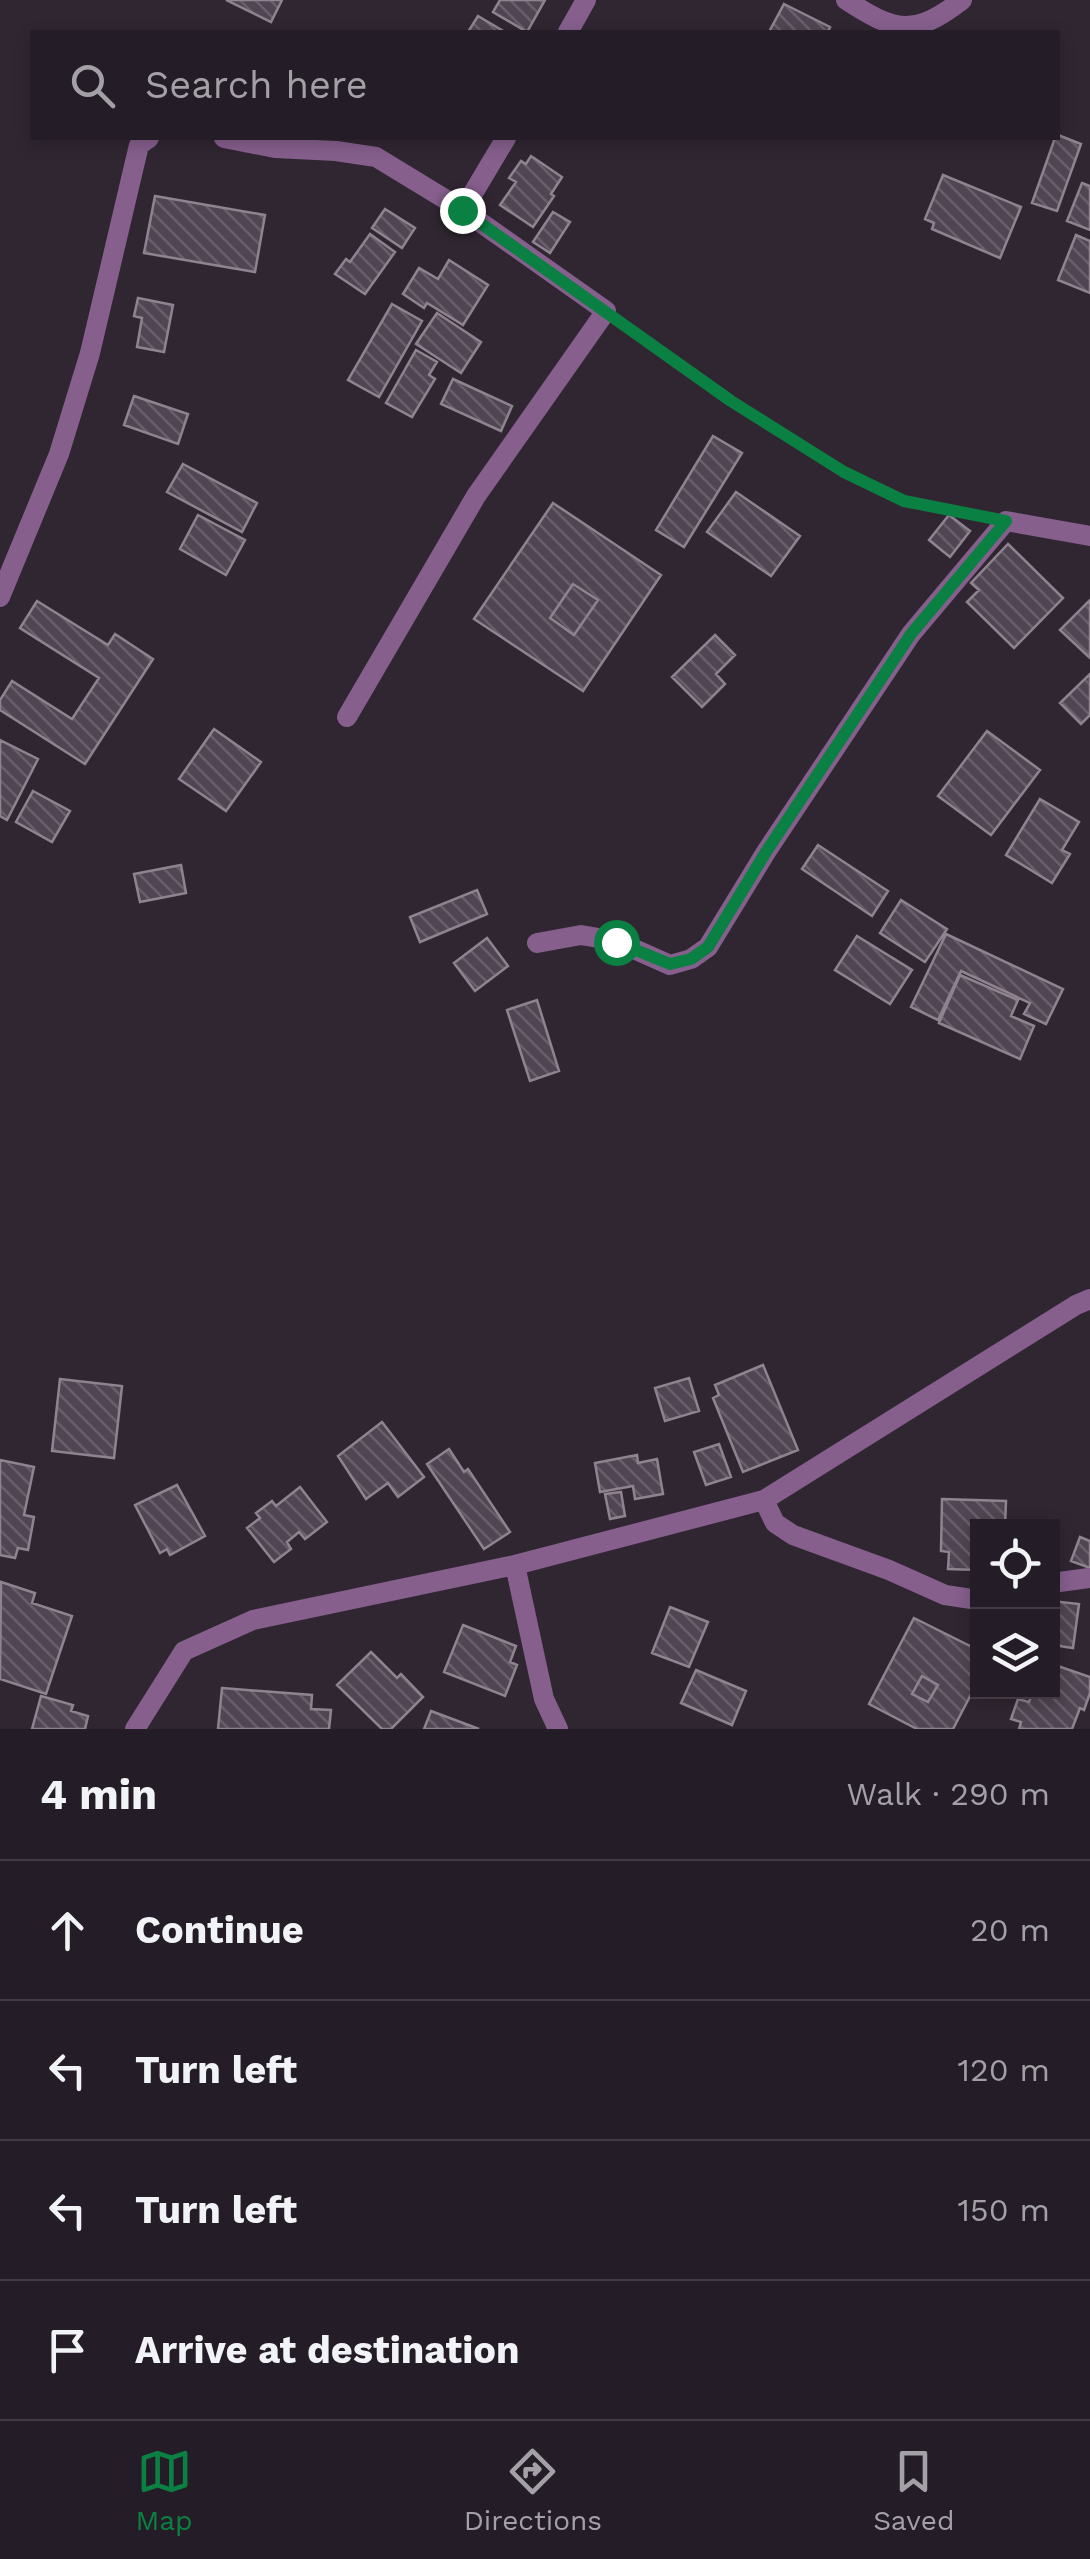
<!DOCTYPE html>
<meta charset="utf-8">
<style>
body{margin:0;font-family:"Work Sans",sans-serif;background:#2c252e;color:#f1f3f6}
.controls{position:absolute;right:30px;bottom:30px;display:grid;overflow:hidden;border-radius:0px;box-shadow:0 5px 15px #0003}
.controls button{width:90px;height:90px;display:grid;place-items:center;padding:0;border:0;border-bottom:2px solid #413a43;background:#241c26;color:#f1f3f6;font:50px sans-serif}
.stop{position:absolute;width:30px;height:30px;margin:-22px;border:8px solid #0b8043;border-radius:50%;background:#fff}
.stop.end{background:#0b8043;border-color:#fff;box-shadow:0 2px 10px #0008}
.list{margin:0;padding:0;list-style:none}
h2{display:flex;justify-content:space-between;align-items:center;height:130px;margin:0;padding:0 40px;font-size:42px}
h2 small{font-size:32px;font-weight:400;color:#a3a1a7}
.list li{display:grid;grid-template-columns:65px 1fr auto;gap:30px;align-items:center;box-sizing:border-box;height:140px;padding:0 40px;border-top:2px solid #413a43}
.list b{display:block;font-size:38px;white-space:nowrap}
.list em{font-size:32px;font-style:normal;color:#a3a1a7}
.icon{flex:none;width:55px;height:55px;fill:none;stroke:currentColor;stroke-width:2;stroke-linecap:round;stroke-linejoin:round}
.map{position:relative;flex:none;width:1090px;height:1729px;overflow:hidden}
.search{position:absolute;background:#241c26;box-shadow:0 5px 15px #0003;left:30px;right:30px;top:30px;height:110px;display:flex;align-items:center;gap:25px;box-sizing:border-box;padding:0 35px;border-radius:0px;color:#a3a1a7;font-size:38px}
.sheet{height:690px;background:#241c26}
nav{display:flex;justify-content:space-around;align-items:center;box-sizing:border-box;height:140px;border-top:2px solid #413a43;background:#241c26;font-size:28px;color:#a3a1a7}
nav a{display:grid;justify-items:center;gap:5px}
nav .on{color:#0b8043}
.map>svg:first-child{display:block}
.building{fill:url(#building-back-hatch);stroke:#8f8390;stroke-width:2.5;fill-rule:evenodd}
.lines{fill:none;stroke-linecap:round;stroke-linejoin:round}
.path{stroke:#655c66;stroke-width:5;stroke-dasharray:8 8;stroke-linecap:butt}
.minor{stroke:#865f8d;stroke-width:20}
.route{stroke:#0b8043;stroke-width:12}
</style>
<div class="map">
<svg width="1090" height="1729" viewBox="0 0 1090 1729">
<defs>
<pattern id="building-back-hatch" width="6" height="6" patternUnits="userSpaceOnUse" patternTransform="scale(2.5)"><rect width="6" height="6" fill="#504552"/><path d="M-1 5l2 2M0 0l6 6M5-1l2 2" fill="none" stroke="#685f6a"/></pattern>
</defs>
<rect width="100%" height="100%" fill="#302632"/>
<!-- building -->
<path class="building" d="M226,0H282L271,22Z
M500,0H545L527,32L493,12Z
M784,4L830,27L828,32H769Z
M478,16L505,32H468Z
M1058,135L1081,144L1057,211L1032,203L1055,138Z
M531,156L562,177L551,194L554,196L533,227L500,205L516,182L509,178L521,161L526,164Z
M943,175L1021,207L1000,258L932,229L934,223L925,219Z
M1082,183L1090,186V230L1067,221Z
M155,196L265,215L255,272L144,253Z
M385,209L415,228L402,248L372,228Z
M553,212L570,222L550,253L533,242Z
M370,234L395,252L365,294L335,274L346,259L350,262Z
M1076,235L1090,241V293L1058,280Z
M449,260L488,285L463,325L427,303L424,308L403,294L419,268L438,279Z
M138,298L173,305L164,352L137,347L142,318L134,316Z
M392,304L422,321L379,397L348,380Z
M437,313L481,342L461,373L416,344Z
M416,350L437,362L429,375L435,379L412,417L386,403Z
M453,379L512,406L501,431L441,404Z
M134,396L188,414L178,444L124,425Z
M713,436L742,453L684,547L656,530Z
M183,464L257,503L242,532L167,492Z
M736,492L800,536L771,576L707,532Z
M553,503L661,575L583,691L474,619ZM573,584L598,600L574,635L550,618Z
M198,515L245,540L226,575L180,549Z
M949,515L970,531L950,557L929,540Z
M1008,544L1063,598L1014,648L967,602L979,590L971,583Z
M573,584L598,600L574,635L550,618Z
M1090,600V658L1060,630Z
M37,601L108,645L115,634L153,659L85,764L0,710V700L12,681L72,719L99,678L20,628Z
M715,635L735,655L716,674L725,684L702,707L672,677Z
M1090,674V715L1081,724L1060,703Z
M214,729L261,762L226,811L179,779Z
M987,731L1040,770L991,835L938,796Z
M0,740L38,759L7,820L0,816Z
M33,791L70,811L52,842L16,822Z
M1040,799L1079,822L1062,850L1070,854L1052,883L1006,855Z
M818,845L888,891L872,916L802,869Z
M181,865L186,893L140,902L134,874Z
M477,890L487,914L420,942L410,917Z
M901,900L947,929L925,962L880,933Z
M946,934L1063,989L1046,1024L1024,1014L1030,1003L961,971L938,1020L911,1007Z
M857,936L912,970L890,1004L835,970Z
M487,938L508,966L475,991L454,963Z
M960,975L1018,1000L1011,1016L1034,1026L1020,1059L939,1023Z
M537,1000L559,1071L530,1081L507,1010Z
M763,1365L798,1450L743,1472L713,1398L719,1395L715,1385Z
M689,1378L699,1411L665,1421L655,1388Z
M60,1379L122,1386L114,1458L52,1451Z
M382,1422L424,1477L398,1497L388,1483L366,1499L338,1456Z
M719,1444L731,1477L706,1485L694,1452Z
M449,1449L464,1472L468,1469L510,1532L484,1549L427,1464Z
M637,1455L638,1463L657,1459L663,1494L635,1499L633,1486L600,1492L595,1463Z
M0,1460L34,1467L24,1515L34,1517L28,1550L18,1548L15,1558L0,1555Z
M177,1485L205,1536L170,1555L167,1549L160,1553L135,1505Z
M300,1487L327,1522L305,1539L299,1532L287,1542L291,1549L274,1562L247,1528L260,1518L256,1513L272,1501L276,1506Z
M621,1492L625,1516L610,1519L605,1494Z
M942,1499L1006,1501L1005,1526H978V1570L948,1569L949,1552L941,1551Z
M1080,1537L1090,1541V1568L1071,1561Z
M1,1582L35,1593L32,1603L72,1616L46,1694L0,1679Z
M1052,1601L1079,1604L1073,1648L1052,1645Z
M670,1607L708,1622L689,1667L652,1653Z
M914,1618L978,1650V1681L953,1729H917L869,1704ZM922,1676L938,1685L928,1702L912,1694Z
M463,1625L516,1646L510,1662L517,1665L505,1696L444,1672Z
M371,1652L397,1678L401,1674L423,1697L391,1729H382L337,1685Z
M1052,1664L1090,1677V1693L1084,1710L1080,1708L1072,1729H1019L1021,1722L1011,1719L1018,1699L1029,1702L1033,1692H1052Z
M696,1670L746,1691L732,1725L681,1703Z
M922,1676L938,1685L928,1702L912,1694Z
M222,1688L312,1695L311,1709L331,1710L329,1729H218Z
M41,1696L73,1705L71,1711L88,1716L85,1729H32Z
M431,1711L479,1729H424Z"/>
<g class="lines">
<!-- path -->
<path class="path" d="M623,323L731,401L844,471L904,501L979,516"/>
<!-- minor -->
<path class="minor" d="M846,0C895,32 914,37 962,0
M568,32L586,0
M224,138L275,148L336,151L376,157L463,210L606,311L476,496L347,717
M463,210L506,138
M0,597L59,454L90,353L139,145L149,138
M537,943L581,935L616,941L670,965L691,959L708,947L766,852L911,634L1006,521L1090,536
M764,1500L775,1523L793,1535L889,1570L945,1595L978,1600
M515,1565L544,1699L558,1729
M1052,1583L1089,1578
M135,1729L184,1651L253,1620L515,1565L764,1500L1076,1305L1090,1299"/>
</g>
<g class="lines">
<!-- route -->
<path class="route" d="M462,210L731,401L844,472L904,501L1006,521L911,634L766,852L708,947L691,959L670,964L616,942"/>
</g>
</svg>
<div class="controls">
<button><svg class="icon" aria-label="locate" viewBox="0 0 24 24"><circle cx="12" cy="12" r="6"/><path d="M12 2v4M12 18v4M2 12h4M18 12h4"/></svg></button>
<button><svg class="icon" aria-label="layers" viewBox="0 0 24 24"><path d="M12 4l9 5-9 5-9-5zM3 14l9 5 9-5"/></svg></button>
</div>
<div class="stop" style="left:616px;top:942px"></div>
<div class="stop end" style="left:462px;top:210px"></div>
<div class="search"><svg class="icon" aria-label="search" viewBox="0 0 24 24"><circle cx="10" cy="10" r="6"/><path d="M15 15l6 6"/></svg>Search here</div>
</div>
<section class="sheet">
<h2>4 min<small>Walk · 290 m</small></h2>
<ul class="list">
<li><svg class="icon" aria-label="ahead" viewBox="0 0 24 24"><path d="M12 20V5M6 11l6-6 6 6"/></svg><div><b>Continue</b></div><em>20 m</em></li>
<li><svg class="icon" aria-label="left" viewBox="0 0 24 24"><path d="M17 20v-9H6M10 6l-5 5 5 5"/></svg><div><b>Turn left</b></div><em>120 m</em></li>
<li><svg class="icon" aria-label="left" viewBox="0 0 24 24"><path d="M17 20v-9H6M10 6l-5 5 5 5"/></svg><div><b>Turn left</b></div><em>150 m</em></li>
<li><svg class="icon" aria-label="arrive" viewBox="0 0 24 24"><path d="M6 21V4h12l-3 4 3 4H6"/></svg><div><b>Arrive at destination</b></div></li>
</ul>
</section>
<nav>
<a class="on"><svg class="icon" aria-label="map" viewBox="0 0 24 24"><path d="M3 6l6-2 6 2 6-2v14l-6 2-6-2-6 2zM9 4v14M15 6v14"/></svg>Map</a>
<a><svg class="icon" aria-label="directions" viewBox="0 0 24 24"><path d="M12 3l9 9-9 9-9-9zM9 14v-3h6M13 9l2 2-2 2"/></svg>Directions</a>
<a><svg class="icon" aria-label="saved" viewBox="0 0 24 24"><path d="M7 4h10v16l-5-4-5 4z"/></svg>Saved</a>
</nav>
